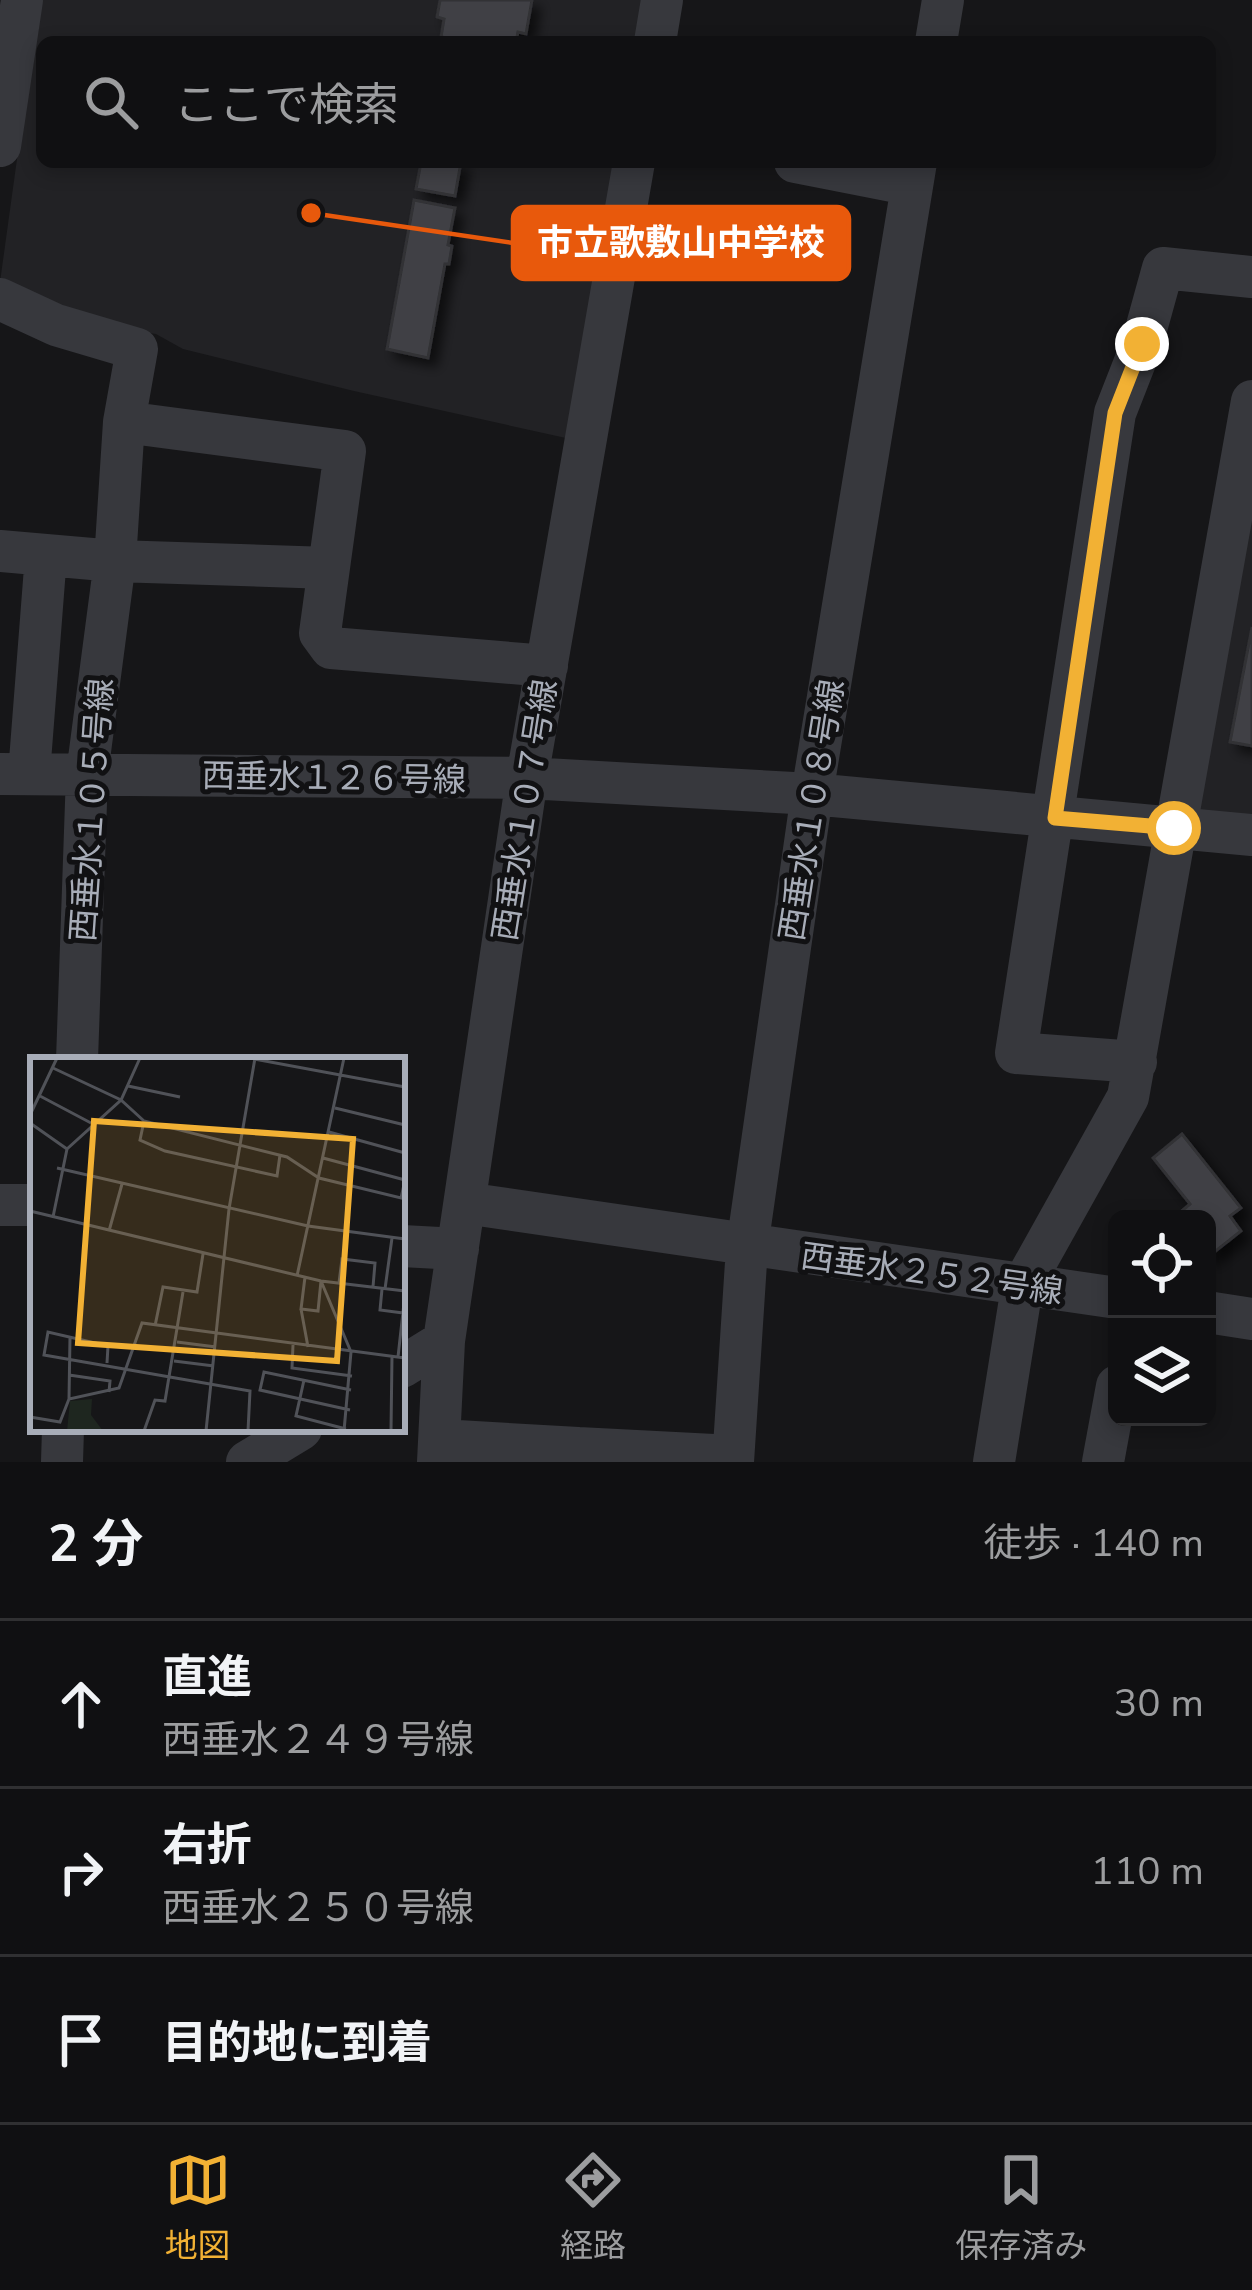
<!DOCTYPE html>
<html lang="ja">
<meta charset="utf-8">
<style>
body{margin:0;font-family:"Nunito Sans","Noto Sans JP",sans-serif;background:#1e1e20;color:#f1f3f6}
.controls{position:absolute;right:36px;bottom:36px;display:grid;overflow:hidden;border-radius:18px;box-shadow:0 6px 18px #0003}
.controls button{width:108px;height:108px;display:grid;place-items:center;padding:0;border:0;border-bottom:3px solid #303032;background:#101012;color:#f1f3f6;font:60px sans-serif}
.stop{position:absolute;width:36px;height:36px;margin:-27px;border:9px solid #f2b134;border-radius:50%;background:#fff}
.stop.end{background:#f2b134;border-color:#fff;box-shadow:0 3px 12px #0008}
.list{margin:0;padding:0;list-style:none}
h2{display:flex;justify-content:space-between;align-items:center;height:156px;margin:0;padding:0 48px;font-size:51px}
h2 small{font-size:39px;font-weight:400;color:#9c9d9f}
.list li{display:grid;grid-template-columns:78px 1fr auto;gap:36px;align-items:center;box-sizing:border-box;height:168px;padding:0 48px;border-top:3px solid #303032}
.list b{display:block;font-size:45px;white-space:nowrap}
.list p{margin:0;font-size:39px;white-space:nowrap;color:#9c9d9f}
.list em{font-size:39px;font-style:normal;color:#9c9d9f}
.icon{flex:none;width:66px;height:66px;fill:none;stroke:currentColor;stroke-width:2;stroke-linecap:round;stroke-linejoin:round}
.map{position:relative;flex:none;width:1252px;height:1462px;overflow:hidden}
.search{position:absolute;background:#101012;box-shadow:0 6px 18px #0003;left:36px;right:36px;top:36px;height:132px;display:flex;align-items:center;gap:30px;box-sizing:border-box;padding:0 42px;border-radius:18px;color:#9c9d9f;font-size:45px}
.sheet{height:660px;background:#101012}
nav{display:flex;justify-content:space-around;align-items:center;box-sizing:border-box;height:168px;border-top:3px solid #303032;background:#101012;font-size:33px;color:#9c9d9f}
nav a{display:grid;justify-items:center;gap:6px}
nav .on{color:#f2b134}
.map>svg:first-child{display:block}
.built{fill:#222225}
.building{fill:#404145;stroke:#303034;stroke-width:3;filter:url(#shadow)}
.lines{fill:none;stroke-linecap:round;stroke-linejoin:round}
.minor{stroke:#37383d;stroke-width:42}
.route{stroke:#f2b134;stroke-width:15}
.labels{text-anchor:middle;stroke-width:10;stroke-linejoin:round;paint-order:stroke}
.street-label{font-size:33px;fill:#a8adb8;stroke:#111113}
.inset-road{fill:none;stroke:#505258;stroke-width:3}
.view{fill:#f2b134;fill-opacity:0.15;stroke:#f2b134;stroke-width:6}
.inset-edge{fill:none;stroke:#a8adb8;stroke-width:6}
.leader{fill:none;stroke:#e8590c;stroke-width:4.5}
.callout-dot{fill:#e8590c;stroke:#111113;stroke-width:4.5}
.callout{fill:#e8590c;stroke:#e8590c;stroke-width:4.5}
.callout-label{font-size:36px;text-anchor:middle;font-weight:bold;fill:#fff}
</style>
<div class="map">
<svg width="1252" height="1462" viewBox="0 0 1252 1462">
<defs>
<filter id="shadow"><feDropShadow dx="8" dy="8" stdDeviation="6" flood-color="#0009"/></filter>
</defs>
<rect width="100%" height="100%" fill="#161618"/>
<!-- built -->
<path class="built" d="M39,0H651L644,42H42V162H623L575,440L354,391L183,349L156,334L129,330L0,282Z
M1252,480V818L1188,815Z"/>
<!-- building -->
<path class="building" d="M440,0H532L526,34L518,32L516,42H472L441,37L444,19L437,17Z
M421,162H461L455,196L416,189Z
M414,200L455,208L448,245L452,246L449,264H445L428,358L387,349Z
M1252,627V746L1230,742Z
M1182,1134L1241,1208L1230,1216L1241,1231L1207,1258V1219H1172L1190,1204L1153,1158Z"/>
<g class="lines">
<!-- minor -->
<path class="minor" d="M655,42L662,0
M936,42L943,0
M0,146L22,0
M795,162L912,185
M0,299L56,325L137,349L124,422L115,561L87,774L77,1060
M124,422L345,451L320,633L331,648L547,666
M0,551L115,561L329,568
M0,774L527,778L812,794L1252,835
M29,774L46,555
M1136,1062L1016,1053L1115,413L1142,344L1163,268L1252,277
M465,1203L1117,1298
M0,1205H33
M402,1246L458,1249
M1207,1312L1252,1319
M402,1367L444,1341
M440,1440L578,1448L577,1462
M578,1448L733,1456
M62,1462L63,1429
M247,1462L301,1429
M438,1462L444,1341L527,778L634,162
M733,1462L747,1247L812,794L916,162
M994,1462L1022,1287L1128,1097L1252,401
M1103,1462L1117,1386"/>
</g>
<g class="lines">
<!-- route -->
<path class="route" d="M1142,344L1115,413L1055,818L1174,828"/>
</g>
<g class="labels">
<!-- street labels -->
<g class="street-label">
<text transform="translate(334 777) rotate(1)" y="12">西垂水１２６号線</text>
<text transform="translate(91 810) rotate(-86)" y="12">西垂水１０５号線</text>
<text transform="translate(524 810) rotate(-81)" y="12">西垂水１０７号線</text>
<text transform="translate(811 810) rotate(-81)" y="12">西垂水１０８号線</text>
<text transform="translate(932 1273) rotate(8)" y="12">西垂水２５２号線</text>
</g>
</g>
<!-- overview -->
<g transform="translate(30 1057)">
<rect width="375" height="375" fill="#161618"/>
<path d="M62,342L61,358L73,374H37L40,344Z" fill="#1e261f"/>
<path class="inset-road" d="M224,2L375,30M23,11L91,43L114,64L257,100L289,121L371,141L375,123M98,29L150,40M10,39L61,66M305,51L375,68M0,58L27,1M114,64L110,83L135,94L247,119L250,98M0,66L37,92M299,75L375,96M293,101L375,123M27,111L278,169L375,182M0,154L291,224L375,234M23,160L37,92L91,43L110,1M79,174L92,127M267,219L314,1M275,220L271,252L288,254L291,224M291,224L321,295L314,374M309,226L312,202L345,206L343,230M352,232L350,253L373,256M355,232L362,181M271,252L278,290M125,269L133,230L167,235L173,197M147,285L186,290M263,288L262,311L322,319M368,300L375,237M144,304L184,309M77,306L78,289L18,275L14,298L220,334L218,374M39,318L80,324L79,335M274,323L266,359L316,372M39,342L40,280M320,353L230,333L234,315L321,333M0,360L30,365L39,342L89,331L112,266L375,301M114,374L125,343L135,344L153,235M176,374L199,152L225,1M361,374L362,299"/>
<path class="view" d="M64,64L323,82L307,304L48,286Z"/>
<rect width="375" height="375" class="inset-edge"/>
</g>
<!-- callouts -->
<path class="leader" d="M311 213L513 243"/>
<circle class="callout-dot" cx="311" cy="213" r="12"/>
<rect class="callout" x="513" y="207" width="336" height="72" rx="12"/>
<g class="callout-label">
<text x="681" y="255">市立歌敷山中学校</text>
</g>
</svg>
<div class="controls">
<button><svg class="icon" aria-label="locate" viewBox="0 0 24 24"><circle cx="12" cy="12" r="6"/><path d="M12 2v4M12 18v4M2 12h4M18 12h4"/></svg></button>
<button><svg class="icon" aria-label="layers" viewBox="0 0 24 24"><path d="M12 4l9 5-9 5-9-5zM3 14l9 5 9-5"/></svg></button>
</div>
<div class="stop" style="left:1174px;top:828px"></div>
<div class="stop end" style="left:1142px;top:344px"></div>
<div class="search"><svg class="icon" aria-label="search" viewBox="0 0 24 24"><circle cx="10" cy="10" r="6"/><path d="M15 15l6 6"/></svg>ここで検索</div>
</div>
<section class="sheet">
<h2>2 分<small>徒歩 · 140 m</small></h2>
<ul class="list">
<li><svg class="icon" aria-label="ahead" viewBox="0 0 24 24"><path d="M12 20V5M6 11l6-6 6 6"/></svg><div><b>直進</b><p>西垂水２４９号線</p></div><em>30 m</em></li>
<li><svg class="icon" aria-label="right" viewBox="0 0 24 24"><path d="M7 20v-9h11M14 6l5 5-5 5"/></svg><div><b>右折</b><p>西垂水２５０号線</p></div><em>110 m</em></li>
<li><svg class="icon" aria-label="arrive" viewBox="0 0 24 24"><path d="M6 21V4h12l-3 4 3 4H6"/></svg><div><b>目的地に到着</b></div></li>
</ul>
</section>
<nav>
<a class="on"><svg class="icon" aria-label="map" viewBox="0 0 24 24"><path d="M3 6l6-2 6 2 6-2v14l-6 2-6-2-6 2zM9 4v14M15 6v14"/></svg>地図</a>
<a><svg class="icon" aria-label="directions" viewBox="0 0 24 24"><path d="M12 3l9 9-9 9-9-9zM9 14v-3h6M13 9l2 2-2 2"/></svg>経路</a>
<a><svg class="icon" aria-label="saved" viewBox="0 0 24 24"><path d="M7 4h10v16l-5-4-5 4z"/></svg>保存済み</a>
</nav>
